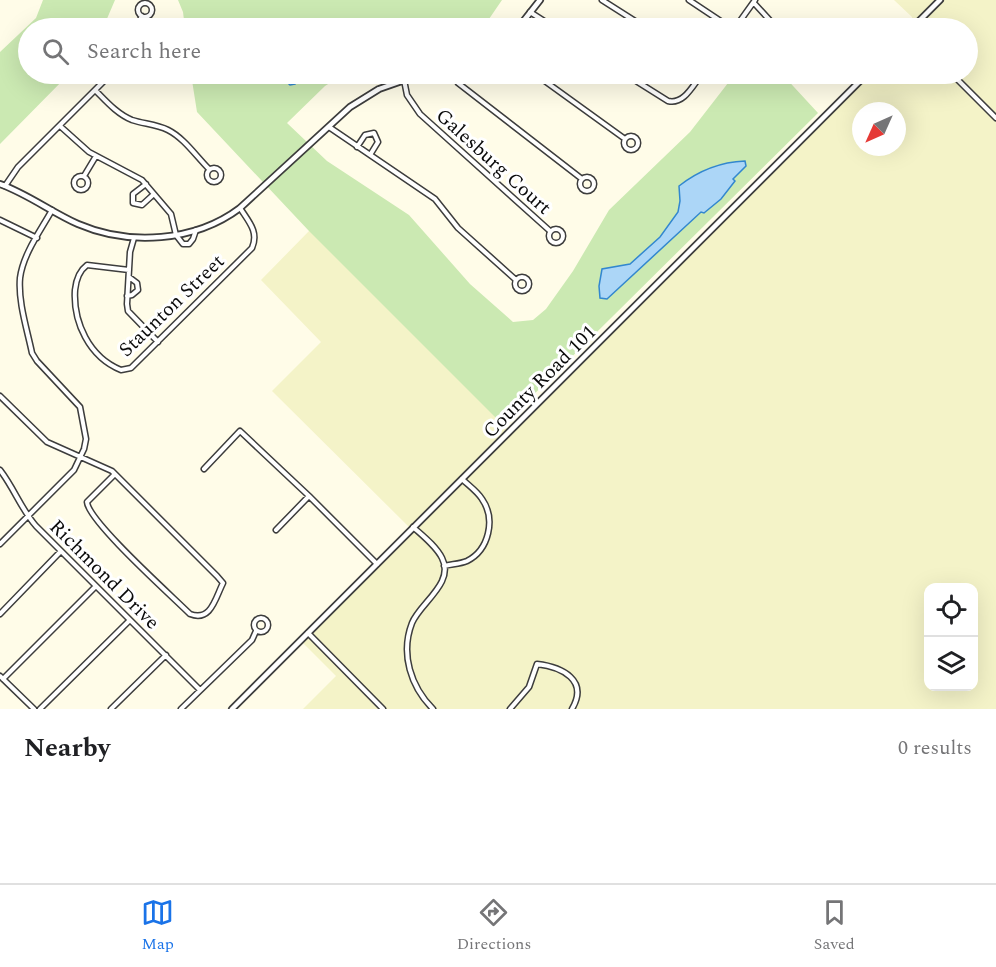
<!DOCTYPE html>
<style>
body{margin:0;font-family:Spectral,serif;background:#f2f2f2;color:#202124}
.controls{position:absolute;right:18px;bottom:18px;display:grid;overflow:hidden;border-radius:12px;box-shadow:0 6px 24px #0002}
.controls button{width:54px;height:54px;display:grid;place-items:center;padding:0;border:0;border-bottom:2px solid #e0e0e0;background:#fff;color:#202124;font:30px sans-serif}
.compass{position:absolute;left:852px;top:102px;width:54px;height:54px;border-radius:50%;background:#fff;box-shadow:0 6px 24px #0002;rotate:225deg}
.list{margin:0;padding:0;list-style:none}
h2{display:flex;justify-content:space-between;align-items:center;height:78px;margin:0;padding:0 24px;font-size:26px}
h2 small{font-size:20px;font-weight:400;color:#757577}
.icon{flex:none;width:33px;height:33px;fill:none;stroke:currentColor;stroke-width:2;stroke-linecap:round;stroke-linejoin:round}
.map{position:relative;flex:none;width:996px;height:709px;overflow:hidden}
.search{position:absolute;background:#fff;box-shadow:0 6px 24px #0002;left:18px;right:18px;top:18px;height:66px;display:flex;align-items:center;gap:15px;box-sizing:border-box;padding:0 21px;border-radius:33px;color:#757577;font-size:22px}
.sheet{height:174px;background:#fff}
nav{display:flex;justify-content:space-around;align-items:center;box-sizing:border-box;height:84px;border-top:2px solid #e0e0e0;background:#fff;font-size:16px;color:#757577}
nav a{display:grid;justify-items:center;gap:3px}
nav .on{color:#1a73e8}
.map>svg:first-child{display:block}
.farmland{fill:#f4f3c8;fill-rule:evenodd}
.green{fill:#cbe9b2}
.water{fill:#acd6f7;stroke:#3287cf;stroke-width:1.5}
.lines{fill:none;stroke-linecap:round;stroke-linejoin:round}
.minor-casing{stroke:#3d3d3d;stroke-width:7}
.tertiary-casing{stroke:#3d3d3d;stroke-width:8}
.minor{stroke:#fff;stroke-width:4}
.tertiary{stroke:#fff;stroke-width:4.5}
.labels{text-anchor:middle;stroke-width:6;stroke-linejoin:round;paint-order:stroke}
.street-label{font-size:20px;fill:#0a0a0a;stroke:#fff}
</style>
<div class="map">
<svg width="996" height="709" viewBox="0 0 996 709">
<rect width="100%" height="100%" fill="#fffce8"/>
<!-- farmland -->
<path class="farmland" d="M894,0H937L912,25V17Z
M943,0H996V709H303L336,676L302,642L870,74L876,78L880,74H968V28H915ZM861,111H897V147H861ZM928,588H974V686H928Z
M310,230L509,428L409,527L272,391L321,342L261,280Z"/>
<!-- green -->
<path class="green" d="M43,0H115L103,28H28V74H69L0,144V52L36,18Z
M178,0H502L489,19L458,28H185L183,12Z
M191,74H344L325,86L287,123L327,161L409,215L470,284L513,322L533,320L546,309L573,271L609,210L690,132L735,74H782L818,113L503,425L309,231L197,112Z"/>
<!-- water -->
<path class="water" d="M278,74H308L295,84L290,85Z
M745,161L746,166L733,179L735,181L721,199L704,213L701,212L607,299L600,298L599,286L602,269L630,264L660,237L678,212L680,201L679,186C698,171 720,162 745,161Z"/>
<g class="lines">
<!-- minor casing -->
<g class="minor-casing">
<path id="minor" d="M602,0L646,28
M689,0L731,28
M138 10a7 7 0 1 1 14 0a7 7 0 1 1-14 0Z
M754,3L777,28
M530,12L555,28
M136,28L142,16
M735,28L755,0
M452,74L458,83L582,179
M535,74L625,139
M625,74L668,101C684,105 693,85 702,74
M952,74L996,118
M404,80L407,95L420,114L550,231
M95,90C106,101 117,114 132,120C144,124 156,124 168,130C184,138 196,156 209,169
M60,126L89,152L142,180L171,214L176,235L183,244H189L193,239L196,230
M329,127L435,199L458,228L516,280
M624 143a7 7 0 1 1 14 0a7 7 0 1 1-14 0Z
M357,147L365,135L374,133L378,142L370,155
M207 175a7 7 0 1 1 14 0a7 7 0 1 1-14 0Z
M74 183a7 7 0 1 1 14 0a7 7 0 1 1-14 0Z
M84,176L96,156
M580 184a7 7 0 1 1 14 0a7 7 0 1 1-14 0Z
M146,184L133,194V203L142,205L154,194
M5,186L18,167L111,74
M0,220L37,238
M549 236a7 7 0 1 1 14 0a7 7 0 1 1-14 0Z
M134,238L130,252L127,304L128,311L158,342
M129,270L87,265C79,271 76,280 75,290C73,322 89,357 121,370L131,368L252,248C259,232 249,222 240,208
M515 284a7 7 0 1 1 14 0a7 7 0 1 1-14 0Z
M127,296L132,295L138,290L137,283L129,277
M0,396L47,442L112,471L217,576L223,583C215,599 211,622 190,614C172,596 88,521 87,502L115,474
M204,469L240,431L309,496L377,564
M0,470C14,488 21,509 36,526L200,690
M413,527C423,536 436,546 442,558C455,583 420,603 412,623C400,654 411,687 433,709
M276,530L309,496
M0,544L74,470L84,449L86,439L80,407L37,361L32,353C27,329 18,302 20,278C23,254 41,230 52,210
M444,566C452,564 460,564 467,561C489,550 496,519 482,499C477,491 468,485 462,479
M0,614L61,551
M254 625a7 7 0 1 1 14 0a7 7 0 1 1-14 0Z
M308,633L383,709
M0,676L34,709
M3,679L96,586
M40,709L130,620
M111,709L166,655
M181,709L252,640L256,631
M510,709L529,687L537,664C562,667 589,680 572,709"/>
</g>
<!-- tertiary casing -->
<g class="tertiary-casing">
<path id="tertiary" d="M518,28L540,0
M912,28L940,0
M0,184C28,194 51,212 78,224C129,246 195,242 240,208L350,107L379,89L422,74
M232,709L867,74"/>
</g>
<!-- minor -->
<use href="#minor" class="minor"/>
<!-- tertiary -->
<use href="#tertiary" class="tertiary"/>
</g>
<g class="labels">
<!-- street labels -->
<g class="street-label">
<text transform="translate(494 161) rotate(42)" y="7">Galesburg Court</text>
<text transform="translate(171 305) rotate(-44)" y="7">Staunton Street</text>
<text transform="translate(539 381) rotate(-45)" y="7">County Road 101</text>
<text transform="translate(105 574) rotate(45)" y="7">Richmond Drive</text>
</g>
</g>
</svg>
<div class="controls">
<button><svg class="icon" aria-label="locate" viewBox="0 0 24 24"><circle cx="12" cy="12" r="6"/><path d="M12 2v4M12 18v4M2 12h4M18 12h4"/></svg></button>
<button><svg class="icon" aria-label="layers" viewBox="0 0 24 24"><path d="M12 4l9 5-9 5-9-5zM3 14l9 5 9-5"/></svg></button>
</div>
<svg class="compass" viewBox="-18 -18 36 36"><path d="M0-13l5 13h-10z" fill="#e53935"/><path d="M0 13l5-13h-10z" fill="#757577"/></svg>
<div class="search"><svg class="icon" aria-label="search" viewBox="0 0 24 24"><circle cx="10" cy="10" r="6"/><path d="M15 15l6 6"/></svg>Search here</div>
</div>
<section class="sheet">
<h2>Nearby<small>0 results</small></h2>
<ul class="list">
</ul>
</section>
<nav>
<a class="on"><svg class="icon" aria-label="map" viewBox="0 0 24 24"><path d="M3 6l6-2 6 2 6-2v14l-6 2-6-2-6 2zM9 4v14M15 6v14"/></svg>Map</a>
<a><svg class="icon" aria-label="directions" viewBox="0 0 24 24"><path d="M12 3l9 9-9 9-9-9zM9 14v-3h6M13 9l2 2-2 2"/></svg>Directions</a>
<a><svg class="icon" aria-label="saved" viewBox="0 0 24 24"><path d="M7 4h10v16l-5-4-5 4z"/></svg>Saved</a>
</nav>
